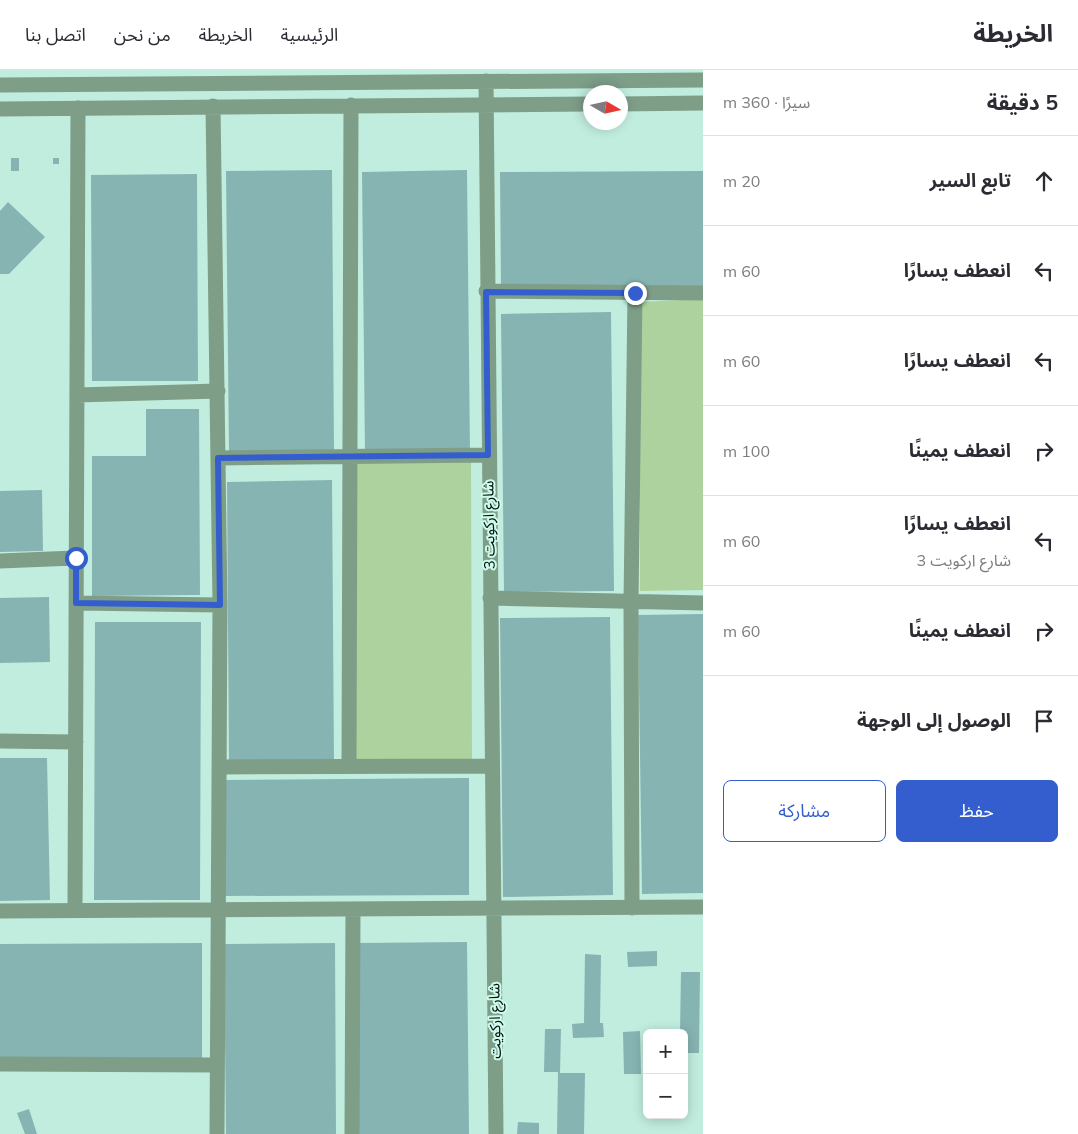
<!DOCTYPE html>
<html lang="ar">
<meta charset="utf-8">
<style>
body{margin:0;font-family:Mulish,"Noto Sans Arabic",sans-serif;background:#f2f2f3;color:#2b2b33;direction:rtl}
.controls{position:absolute;right:15px;bottom:15px;display:grid;overflow:hidden;border-radius:8px;box-shadow:0 2px 12px #0003}
.controls button{width:45px;height:45px;display:grid;place-items:center;padding:0;border:0;border-bottom:1px solid #e1e1e2;background:#fff;color:#2b2b33;font:25px sans-serif}
.compass{position:absolute;left:583px;top:15px;width:45px;height:45px;border-radius:50%;background:#fff;box-shadow:0 2px 12px #0003;rotate:99deg}
.stop{position:absolute;width:15px;height:15px;margin:-11px;border:4px solid #345ece;border-radius:50%;background:#fff}
.stop.end{background:#345ece;border-color:#fff;box-shadow:0 1px 5px #0008}
.list{margin:0;padding:0;list-style:none}
h2{display:flex;justify-content:space-between;align-items:center;height:65px;margin:0;padding:0 20px;font-size:21px}
h2 small{font-size:16px;font-weight:400;color:#7c7c81}
.list li{display:grid;grid-template-columns:32px 1fr auto;gap:15px;align-items:center;box-sizing:border-box;height:90px;padding:0 20px;border-top:1px solid #e1e1e2}
.list b{display:block;font-size:19px;white-space:nowrap}
.list p{margin:0;font-size:16px;white-space:nowrap;color:#7c7c81}
.list em{font-size:16px;font-style:normal;color:#7c7c81}
.actions{display:flex;gap:10px;padding:15px 20px}
.actions a{flex:1;padding:11px 0;border:1px solid #345ece;border-radius:8px;text-align:center;font-size:18px;color:#345ece}
.actions .main{background:#345ece;color:#fff}
.icon{flex:none;width:28px;height:28px;fill:none;stroke:currentColor;stroke-width:2;stroke-linecap:round;stroke-linejoin:round}
.map{position:relative;flex:none;width:703px;height:1064px;overflow:hidden;direction:ltr}
header{display:flex;align-items:center;gap:30px;box-sizing:border-box;height:70px;padding:0 25px;background:#fff;border-bottom:1px solid #e1e1e2}
header strong{font-size:24px}
nav{display:flex;gap:28px;margin-inline-start:auto;font-size:18px}
main{display:flex}
aside{flex:1;background:#fff}
.map>svg:first-child{display:block}
.park{fill:#aed29e}
.building{fill:#86b4b2}
.lines{fill:none;stroke-linecap:round;stroke-linejoin:round}
.minor{stroke:#7e9e88;stroke-width:15}
.route{stroke:#345ece;stroke-width:6}
.labels{text-anchor:middle;stroke-width:4;stroke-linejoin:round;paint-order:stroke}
.street-label{font-size:15px;fill:#02110c;stroke:#cefbec}
</style>
<header>
<strong>الخريطة</strong>
<nav><a>الرئيسية</a><a>الخريطة</a><a>من نحن</a><a>اتصل بنا</a></nav>
</header>
<main>
<aside>
<h2>5 دقيقة<small>سيرًا · 360 m</small></h2>
<ul class="list">
<li><svg class="icon" aria-label="ahead" viewBox="0 0 24 24"><path d="M12 20V5M6 11l6-6 6 6"/></svg><div><b>تابع السير</b></div><em>20 m</em></li>
<li><svg class="icon" aria-label="left" viewBox="0 0 24 24"><path d="M17 20v-9H6M10 6l-5 5 5 5"/></svg><div><b>انعطف يسارًا</b></div><em>60 m</em></li>
<li><svg class="icon" aria-label="left" viewBox="0 0 24 24"><path d="M17 20v-9H6M10 6l-5 5 5 5"/></svg><div><b>انعطف يسارًا</b></div><em>60 m</em></li>
<li><svg class="icon" aria-label="right" viewBox="0 0 24 24"><path d="M7 20v-9h11M14 6l5 5-5 5"/></svg><div><b>انعطف يمينًا</b></div><em>100 m</em></li>
<li><svg class="icon" aria-label="left" viewBox="0 0 24 24"><path d="M17 20v-9H6M10 6l-5 5 5 5"/></svg><div><b>انعطف يسارًا</b><p>شارع اركويت 3</p></div><em>60 m</em></li>
<li><svg class="icon" aria-label="right" viewBox="0 0 24 24"><path d="M7 20v-9h11M14 6l5 5-5 5"/></svg><div><b>انعطف يمينًا</b></div><em>60 m</em></li>
<li><svg class="icon" aria-label="arrive" viewBox="0 0 24 24"><path d="M6 21V4h12l-3 4 3 4H6"/></svg><div><b>الوصول إلى الوجهة</b></div></li>
</ul>
<div class="actions"><a class="main">حفظ</a><a>مشاركة</a></div>
</aside>
<div class="map">
<svg width="703" height="1064" viewBox="0 0 703 1064">
<rect width="100%" height="100%" fill="#c1eddf"/>
<!-- park -->
<path class="park" d="M703,229V520L640,521V232Z
M471,392L472,692H355V393Z"/>
<!-- building -->
<path class="building" d="M11,88H19V101H11Z
M53,88H59V94H53Z
M332,100L334,382L229,383L226,101Z
M467,100L470,383L365,384L362,102Z
M703,101V217L501,218L500,102Z
M197,104L198,311H92L91,105Z
M8,132L45,167L9,204H0V141Z
M611,242L614,521L504,522L501,244Z
M146,339H199L200,525L92,526V386H146Z
M332,410L334,693L229,694L227,412Z
M42,420L43,481L0,482V421Z
M49,527L50,592L0,593V528Z
M703,544V823L642,824L638,545Z
M610,547L613,825L503,827L500,548Z
M95,552H201L200,830H94Z
M0,688H47L50,830L0,831Z
M469,708V825L224,826V710Z
M467,872L469,1064H359L357,873Z
M202,873V989L0,991V874Z
M335,873L336,1064H226L224,874Z
M657,881V896L628,897L627,882Z
M585,884L601,885L600,953H603L604,967L573,968L572,954L584,953Z
M681,902H700L699,983H684V963H680Z
M545,959H561L560,1003H585L584,1064H557L558,1002H544Z
M640,961L641,1004H624L623,962Z
M29,1039L37,1064H25L17,1043Z
M518,1052L539,1053V1064H517Z"/>
<g class="lines">
<!-- minor -->
<path class="minor" d="M486,11L496,1064
M0,15L703,10
M620,34L703,33
M213,36L220,535L217,1064
M0,39L590,34
M486,221L703,223
M77,325L218,321
M218,388L488,385
M0,491L75,488
M490,528L703,533
M76,533L220,535
M0,671L76,672
M349,696L351,35
M220,697L491,696
M632,838L631,533L635,223
M75,840L78,38
M0,841L703,837
M0,994L217,995
M352,1064L353,839"/>
</g>
<g class="lines">
<!-- route -->
<path class="route" d="M76,488V533L220,535L218,388L488,385L486,222L635,223"/>
</g>
<g class="labels">
<!-- street labels -->
<g class="street-label">
<text transform="translate(489 455) rotate(-91)" y="5">شارع اركويت 3</text>
<text transform="translate(495 951) rotate(-91)" y="5">شارع اركويت</text>
</g>
</g>
</svg>
<div class="controls">
<button>+</button>
<button>−</button>
</div>
<svg class="compass" viewBox="-18 -18 36 36"><path d="M0-13l5 13h-10z" fill="#e53935"/><path d="M0 13l5-13h-10z" fill="#7c7c81"/></svg>
<div class="stop" style="left:76px;top:488px"></div>
<div class="stop end" style="left:635px;top:223px"></div>
</div>
</main>
